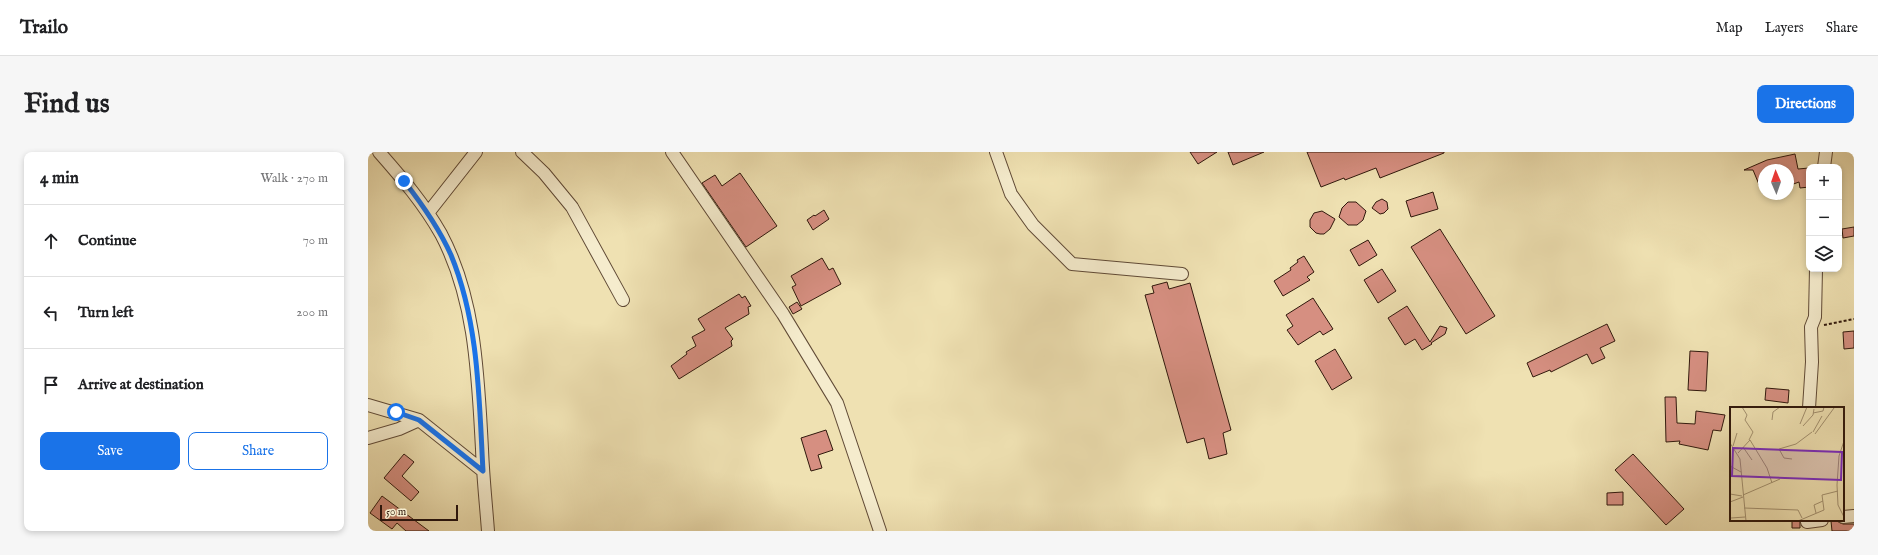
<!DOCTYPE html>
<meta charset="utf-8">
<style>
body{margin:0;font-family:"IM FELL English",serif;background:#f6f6f6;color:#202124}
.controls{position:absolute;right:12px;top:12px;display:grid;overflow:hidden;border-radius:8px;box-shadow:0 2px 6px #0003}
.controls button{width:36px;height:36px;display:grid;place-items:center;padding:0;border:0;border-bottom:1px solid #e0e0e0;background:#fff;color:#202124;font:20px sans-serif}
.compass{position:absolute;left:1390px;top:12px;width:36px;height:36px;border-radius:50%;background:#fff;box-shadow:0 2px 6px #0003;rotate:358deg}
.scale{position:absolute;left:12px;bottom:10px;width:78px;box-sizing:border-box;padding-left:4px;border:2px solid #30180c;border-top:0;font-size:11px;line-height:14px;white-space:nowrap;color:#30180c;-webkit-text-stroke:3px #f5eccd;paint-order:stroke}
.stop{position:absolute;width:12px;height:12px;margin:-9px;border:3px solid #1a73e8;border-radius:50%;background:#fff}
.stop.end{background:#1a73e8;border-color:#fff;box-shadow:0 1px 4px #0008}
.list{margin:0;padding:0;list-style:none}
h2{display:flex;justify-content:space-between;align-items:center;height:52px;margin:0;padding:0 16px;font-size:17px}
h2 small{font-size:13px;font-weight:400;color:#757577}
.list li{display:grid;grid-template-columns:26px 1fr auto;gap:12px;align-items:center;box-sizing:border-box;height:72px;padding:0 16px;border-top:1px solid #e0e0e0}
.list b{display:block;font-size:15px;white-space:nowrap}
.list em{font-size:13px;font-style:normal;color:#757577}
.actions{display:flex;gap:8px;padding:12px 16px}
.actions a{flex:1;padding:9px 0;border:1px solid #1a73e8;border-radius:8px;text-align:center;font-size:14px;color:#1a73e8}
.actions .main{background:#1a73e8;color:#fff}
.icon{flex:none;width:22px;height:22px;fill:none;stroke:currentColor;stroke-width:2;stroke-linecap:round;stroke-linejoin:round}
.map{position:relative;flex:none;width:1486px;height:379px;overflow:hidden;border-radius:8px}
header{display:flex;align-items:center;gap:24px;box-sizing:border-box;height:56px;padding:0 20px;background:#fff;border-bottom:1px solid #e0e0e0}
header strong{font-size:19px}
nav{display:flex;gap:22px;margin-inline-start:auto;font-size:14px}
.intro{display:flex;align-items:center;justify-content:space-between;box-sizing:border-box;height:96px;padding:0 24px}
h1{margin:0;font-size:28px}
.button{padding:10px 18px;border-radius:8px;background:#1a73e8;color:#fff;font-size:14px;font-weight:700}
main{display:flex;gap:24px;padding:0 24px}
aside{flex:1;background:#fff;border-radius:8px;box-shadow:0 2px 6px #0003}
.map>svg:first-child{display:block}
.building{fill:#d68f81;stroke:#30180c}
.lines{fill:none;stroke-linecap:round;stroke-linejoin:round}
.minor-casing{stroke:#604a36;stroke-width:14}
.path{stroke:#30180c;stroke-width:2;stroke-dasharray:3 2;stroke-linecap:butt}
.minor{stroke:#f5eccd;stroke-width:12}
.route{stroke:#1a73e8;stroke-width:5}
.inset-road{fill:none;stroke:#a39170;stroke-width:1}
.view{fill:#7b2cbf;fill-opacity:0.15;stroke:#7b2cbf;stroke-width:2}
.inset-edge{fill:none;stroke:#30180c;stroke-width:2}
</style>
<header>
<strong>Trailo</strong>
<nav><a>Map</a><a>Layers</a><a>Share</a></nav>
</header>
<div class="intro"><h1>Find us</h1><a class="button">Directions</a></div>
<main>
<aside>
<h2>4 min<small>Walk · 270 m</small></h2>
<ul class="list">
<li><svg class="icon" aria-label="ahead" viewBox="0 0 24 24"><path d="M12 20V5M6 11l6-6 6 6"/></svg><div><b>Continue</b></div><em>70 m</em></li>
<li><svg class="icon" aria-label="left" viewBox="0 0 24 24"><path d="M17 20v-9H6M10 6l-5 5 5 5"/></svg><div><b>Turn left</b></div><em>200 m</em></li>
<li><svg class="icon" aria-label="arrive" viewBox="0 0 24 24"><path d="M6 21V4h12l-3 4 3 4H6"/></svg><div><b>Arrive at destination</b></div></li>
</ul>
<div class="actions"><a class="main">Save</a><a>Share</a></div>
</aside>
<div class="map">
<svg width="1486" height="379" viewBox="0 0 1486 379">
<rect width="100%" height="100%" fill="#efe1b2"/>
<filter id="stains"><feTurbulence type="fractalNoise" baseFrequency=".005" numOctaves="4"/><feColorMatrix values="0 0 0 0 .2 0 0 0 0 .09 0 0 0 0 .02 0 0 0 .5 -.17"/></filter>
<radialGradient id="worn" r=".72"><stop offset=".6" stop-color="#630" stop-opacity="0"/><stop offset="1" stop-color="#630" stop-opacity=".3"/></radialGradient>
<!-- building -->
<path class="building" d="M822,0H849L830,12Z
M860,0H896L865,13Z
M939,0H1076V1L1012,26L1008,16L977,28L976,26L953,35Z
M1427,2L1430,17L1441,16V35L1432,36L1431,30L1420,34V18H1396L1395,42L1385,18H1376L1399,8Z
M372,21L409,74L378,95L334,31L347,23L354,34Z
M1065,40L1070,57L1043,65L1038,49Z
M1014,47L1019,50L1020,57L1016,61L1012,62L1004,56L1008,50Z
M980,50H988L998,59L995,68L989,73H980L971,65L974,56Z
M456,58L461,67L445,78L439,68L446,63L447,64Z
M954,59L967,67L962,77L956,82H952L948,81L942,75V68L946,61Z
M1486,75V84L1475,86L1474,77Z
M1072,77L1127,164L1098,182L1043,95Z
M1000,88L1009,103L991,114L982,98Z
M936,104L946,120L939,125L942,128L915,144L906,129L923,118L922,116L930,110L929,108Z
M454,106L461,118L465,116L473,132L433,154L424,135L428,133L423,124Z
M1014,117L1028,139L1010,151L996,128Z
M799,130L801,137L822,131L863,278L855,281L859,302L841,307L836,286L819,291L777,143L786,141L784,134Z
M371,142L374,146L377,144L383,154L380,155L381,162L357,176L365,187L363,189L364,194L311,227L303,214L319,202L318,200L328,194L324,185L337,178L330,167Z
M945,146L965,177L955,183L952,179L930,193L919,178L925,174L918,163Z
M429,150L434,157L425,162L421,155Z
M1039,154L1062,190L1072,174L1079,176L1077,182L1063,191L1064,192L1054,198L1047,187L1037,193L1020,166Z
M1239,172L1247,189L1232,196L1237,206L1224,212L1219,202L1183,220L1182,218L1165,225L1159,211Z
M1486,179V196L1476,197L1475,180Z
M967,197L984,226L964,238L947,209Z
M1322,199L1340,200L1338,239L1320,238Z
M1398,236L1421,238L1420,251L1397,248Z
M1297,245H1308L1309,271L1327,272L1328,259L1357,263L1353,279L1345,278L1340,298L1311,292L1312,289L1298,290Z
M458,278L465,298L450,303L454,316L443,319L433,286Z
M36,302L46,310L34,324L51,340L43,349L16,326Z
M1265,302L1316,357L1298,373L1247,318Z
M1255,340V353H1239V341Z
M14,344L61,379H38L29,371L24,377L2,361Z
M1424,368H1432V376H1424Z
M1463,369H1469L1475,372H1486V379H1464Z"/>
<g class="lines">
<!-- minor casing -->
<g class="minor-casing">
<path id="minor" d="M11,0C34,26 56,52 73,82C108,148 110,225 114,297C115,325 118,352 120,379
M154,0L176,21L204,55L255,148
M304,0L415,162L469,251L512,379
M628,0L643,42L665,73L704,112L814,122
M1456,15L1458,0
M60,61L108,0
M0,253L51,268L115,319
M1441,256L1444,210L1443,175L1447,165L1448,117
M0,286L31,277L51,268
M1475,365L1486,364
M1439,370L1454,368"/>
</g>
<!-- path -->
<path class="path" d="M1456,173L1486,167"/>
<!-- minor -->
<use href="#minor" class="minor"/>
</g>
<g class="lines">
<!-- route -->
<path class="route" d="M28,260L51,268L115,319C111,247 111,171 83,103C71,76 54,52 36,29"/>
</g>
<!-- overview -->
<g transform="translate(1362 255)">
<rect width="114" height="114" fill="#efe1b2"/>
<path class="inset-road" d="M12,0L17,8L15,13L23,25L19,33M83,6L93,4L94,0M42,13L43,5L50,0M70,17L77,0M73,19L83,8L84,2M83,25L92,9M85,27L104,1M114,34L109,49L107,78L108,98L114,110M0,36L10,52L16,114M3,39L7,26M13,40L22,53M8,46L20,33L37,61L42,76M62,52L54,51L49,42L66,37L82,25M0,59L11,65M0,87L12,89M13,88L50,72M0,95L13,90M14,101L68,103L72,111M86,106L84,98L93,94M1,111L15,110M68,114L94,103L92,88L108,84"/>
<path class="view" d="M3,41L112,45L111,73L2,69Z"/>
<rect width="114" height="114" class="inset-edge"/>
</g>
<rect width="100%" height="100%" filter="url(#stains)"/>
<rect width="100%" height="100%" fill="url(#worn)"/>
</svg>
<div class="controls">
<button>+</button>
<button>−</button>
<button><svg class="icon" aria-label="layers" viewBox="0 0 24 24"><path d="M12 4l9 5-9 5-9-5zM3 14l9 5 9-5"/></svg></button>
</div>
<svg class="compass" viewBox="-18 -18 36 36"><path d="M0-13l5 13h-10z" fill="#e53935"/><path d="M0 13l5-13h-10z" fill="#757577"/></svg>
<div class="scale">50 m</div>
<div class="stop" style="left:28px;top:260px"></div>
<div class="stop end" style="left:36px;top:29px"></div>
</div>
</main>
